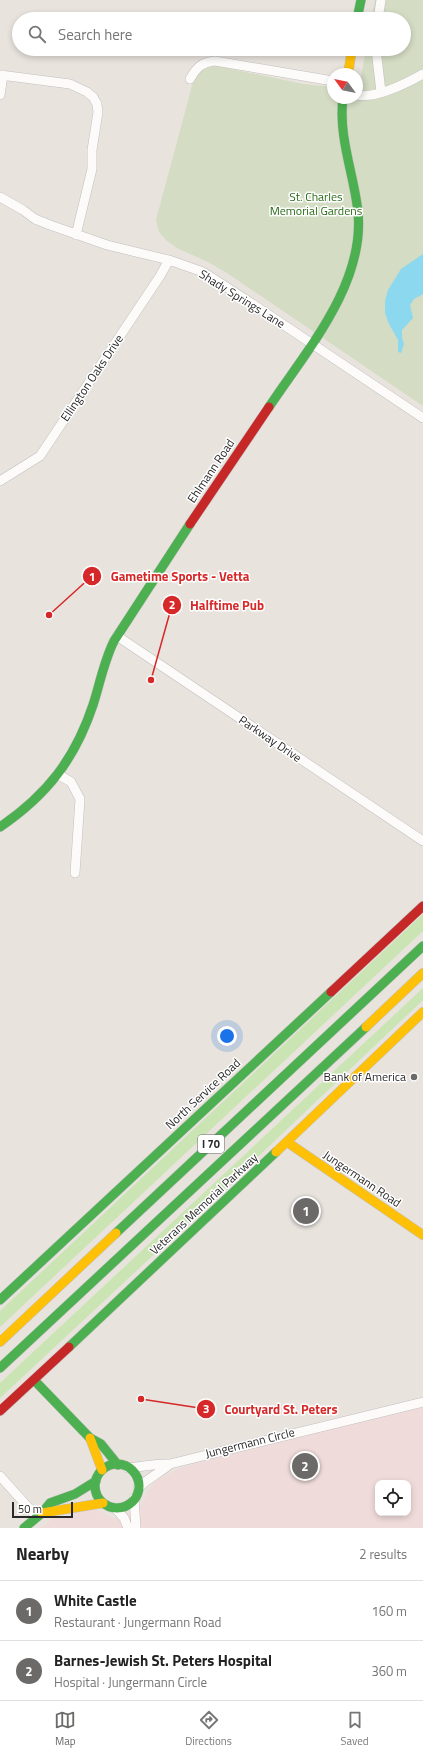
<!DOCTYPE html>
<meta charset="utf-8">
<style>
body{margin:0;font-family:"Titillium Web",sans-serif;background:#f6f6f6;color:#222}
.controls{position:absolute;right:12px;bottom:12px;display:grid;overflow:hidden;border-radius:8px;box-shadow:0 2px 6px #0003}
.controls button{width:36px;height:36px;display:grid;place-items:center;padding:0;border:0;border-bottom:1px solid #e0e0e0;background:#fff;color:#222;font:20px sans-serif}
.compass{position:absolute;left:327px;top:68px;width:36px;height:36px;border-radius:50%;background:#fff;box-shadow:0 2px 6px #0003;rotate:303deg}
.scale{position:absolute;left:12px;bottom:10px;width:61px;box-sizing:border-box;padding-left:4px;border:2px solid #292929;border-top:0;font-size:11px;line-height:14px;white-space:nowrap;color:#292929;-webkit-text-stroke:3px #fff;paint-order:stroke}
.you{position:absolute;left:227px;top:1036px;width:14px;height:14px;margin:-10px;border:3px solid #fff;border-radius:50%;background:#1a73e8;box-shadow:0 0 0 6px #1a73e833}
.badge{display:grid;place-items:center;width:26px;height:26px;border-radius:50%;background:#6c6a68;color:#fff;font-size:13px;font-weight:700}
.pin{position:absolute;translate:-50% -50%;border:2px solid #fff;box-shadow:0 1px 4px #0006}
.list{margin:0;padding:0;list-style:none}
h2{display:flex;justify-content:space-between;align-items:center;height:52px;margin:0;padding:0 16px;font-size:17px}
h2 small{font-size:13px;font-weight:400;color:#767676}
.list li{display:grid;grid-template-columns:26px 1fr auto;gap:12px;align-items:center;box-sizing:border-box;height:60px;padding:0 16px;border-top:1px solid #e0e0e0}
.list b{display:block;font-size:15px;white-space:nowrap}
.list p{margin:0;font-size:13px;white-space:nowrap;color:#767676}
.list em{font-size:13px;font-style:normal;color:#767676}
.icon{flex:none;width:22px;height:22px;fill:none;stroke:currentColor;stroke-width:2;stroke-linecap:round;stroke-linejoin:round}
.map{position:relative;flex:none;width:423px;height:1528px;overflow:hidden}
.search{position:absolute;background:#fff;box-shadow:0 2px 6px #0003;left:12px;right:12px;top:12px;height:44px;display:flex;align-items:center;gap:10px;box-sizing:border-box;padding:0 14px;border-radius:22px;color:#767676;font-size:15px}
.sheet{height:172px;background:#fff}
nav{display:flex;justify-content:space-around;align-items:center;box-sizing:border-box;height:56px;border-top:1px solid #e0e0e0;background:#fff;font-size:11px;color:#767676}
nav a{display:grid;justify-items:center;gap:2px}
nav .on{color:#6c6a68}
.map>svg:first-child{display:block}
.medical{fill:#efdbda;fill-rule:evenodd}
.green{fill:#cae5b3}
.cemetery{fill:#d4dcc4}
.water{fill:#8cd8ee}
.lines{fill:none;stroke-linecap:round;stroke-linejoin:round}
.street-casing{stroke:#c1bfbf;stroke-width:10}
.fast-casing{stroke:#c1bfbf;stroke-width:10}
.slow-casing{stroke:#c1bfbf;stroke-width:10}
.jam-casing{stroke:#c1bfbf;stroke-width:10}
.street{stroke:#fcfbfa;stroke-width:9}
.fast{stroke:#4caf50;stroke-width:9}
.slow{stroke:#ffc107;stroke-width:9}
.jam{stroke:#c62828;stroke-width:9}
.poi-dot{fill:#6c6a68;stroke:#fff;stroke-width:1.5}
.labels{text-anchor:middle;stroke-width:3;stroke-linejoin:round;paint-order:stroke}
.shield{fill:#fff;stroke:#696969;stroke-width:1}
.shield-label{font-size:11px;font-weight:bold;fill:#292929}
.park-label{font-size:12px;fill:#286a15;stroke:#fff}
.street-label{font-size:12px;fill:#292929;stroke:#fff}
.poi-label{font-size:12px;fill:#292929;stroke:#fff;text-anchor:end}
.leader{fill:none;stroke:#d62828;stroke-width:1.5}
.callout-dot{fill:#d62828;stroke:#fff;stroke-width:1.5}
.mark-label{font-size:12px;text-anchor:middle;font-weight:bold;fill:#fff}
.callout-label{font-size:13px;text-anchor:middle;font-weight:bold;fill:#d62828;stroke:#fff;stroke-width:3;stroke-linejoin:round;paint-order:stroke}
</style>
<div class="map">
<svg width="423" height="1528" viewBox="0 0 423 1528">
<rect width="100%" height="100%" fill="#e8e3dd"/>
<!-- medical -->
<path class="medical" d="M423,1408V1528H40L53,1519L87,1510H96L115,1519L142,1505L148,1491L157,1480L180,1468L196,1463L392,1413ZM378,1483H408V1513H378Z"/>
<!-- green -->
<path class="green" d="M423,914V931L0,1327V1311Z
M423,988V1000L206,1206L0,1398V1383Z"/>
<!-- cemetery -->
<path class="cemetery" d="M375,0H423V406L227,273L208,262L177,248L166,240L159,232L156,220L193,82L198,73L202,70L208,67L217,66L303,84L333,87V98H357V88H359L366,49H404V19H371Z"/>
<!-- water -->
<path class="water" d="M423,254V294L414,299L410,305L413,318L402,330V338L404,344L401,353L398,352V340L389,324L385,313V301L388,290L401,269Z"/>
<g class="lines">
<!-- street casing -->
<g class="street-casing">
<path id="street" d="M378,19L381,0
M376,49L381,92
M0,75L70,84L87,92L93,97L97,104L98,112L92,150V169L76,235
M190,79C196,68 202,62 215,61L333,81
M0,95L3,75
M357,95C377,99 407,83 423,74
M0,197L23,210L35,219L50,225L107,245L169,260L203,272L248,301L423,418
M0,481L40,456L160,276L169,260
M117,636L423,841
M59,775L71,782L80,799L75,873
M128,1468C142,1467 156,1463 170,1464L423,1402
M0,1476L36,1516
M138,1488C148,1478 160,1473 170,1464
M134,1498L136,1528
M115,1508L124,1518L128,1528"/>
</g>
<!-- fast casing -->
<g class="fast-casing">
<path id="fast" d="M357,19L361,0
M269,407C307,350 365,284 358,212C354,174 338,137 343,98
M0,827C47,795 75,759 93,705C100,683 104,661 114,641L190,524
M116,1233L423,946
M0,1300L331,992
M69,1347L276,1152
M0,1368L366,1027
M34,1380L90,1438L101,1444L118,1465
M95 1486a22 22 0 1 1 44 0a22 22 0 1 1-44 0Z
M24,1528L42,1513L50,1503L75,1494L96,1481"/>
</g>
<!-- slow casing -->
<g class="slow-casing">
<path id="slow" d="M348,74L352,49
M366,1027L423,973
M287,1142L423,1235
M276,1152L423,1012
M0,1342L116,1233
M90,1438L102,1470
M42,1513L103,1503"/>
</g>
<!-- jam casing -->
<g class="jam-casing">
<path id="jam" d="M190,524L269,407
M331,992L423,906
M0,1411L69,1347"/>
</g>
<!-- street -->
<use href="#street" class="street"/>
<!-- fast -->
<use href="#fast" class="fast"/>
<!-- slow -->
<use href="#slow" class="slow"/>
<!-- jam -->
<use href="#jam" class="jam"/>
</g>
<!-- markers -->
<circle class="poi-dot" cx="414" cy="1077" r="4"/>
<g class="labels">
<!-- shield labels -->
<rect class="shield" x="198" y="1135" width="26" height="18" rx="3"/>
<g class="shield-label">
<text x="211" y="1148">I 70</text>
</g>
<!-- park labels -->
<g class="park-label">
<text x="316" y="201">St. Charles<tspan x="316" dy="14">Memorial Gardens</tspan></text>
</g>
<!-- street labels -->
<g class="street-label">
<text transform="translate(242 299) rotate(32)" y="4">Shady Springs Lane</text>
<text transform="translate(92 378) rotate(-56)" y="4">Ellington Oaks Drive</text>
<text transform="translate(211 471) rotate(-56)" y="4">Ehlmann Road</text>
<text transform="translate(270 739) rotate(34)" y="4">Parkway Drive</text>
<text transform="translate(203 1094) rotate(-43)" y="4">North Service Road</text>
<text transform="translate(362 1179) rotate(34)" y="4">Jungermann Road</text>
<text transform="translate(204 1204) rotate(-43)" y="4">Veterans Memorial Parkway</text>
<text transform="translate(250 1443) rotate(-14)" y="4">Jungermann Circle</text>
</g>
<!-- poi labels -->
<g class="poi-label">
<text x="406" y="1081">Bank of America</text>
</g>
</g>
<!-- callouts -->
<path class="leader" d="M49 615L92 576M151 680L172 605M141 1399L206 1409"/>
<g class="callout-dot">
<circle cx="49" cy="615" r="4"/>
<circle cx="151" cy="680" r="4"/>
<circle cx="141" cy="1399" r="4"/>
<circle cx="92" cy="576" r="10"/>
<circle cx="172" cy="605" r="10"/>
<circle cx="206" cy="1409" r="10"/>
</g>
<g class="mark-label">
<text x="92" y="581">1</text>
<text x="172" y="609">2</text>
<text x="206" y="1413">3</text>
</g>
<g class="callout-label">
<text x="180" y="581">Gametime Sports - Vetta</text>
<text x="227" y="610">Halftime Pub</text>
<text x="281" y="1414">Courtyard St. Peters</text>
</g>
</svg>
<div class="controls">
<button><svg class="icon" aria-label="locate" viewBox="0 0 24 24"><circle cx="12" cy="12" r="6"/><path d="M12 2v4M12 18v4M2 12h4M18 12h4"/></svg></button>
</div>
<svg class="compass" viewBox="-18 -18 36 36"><path d="M0-13l5 13h-10z" fill="#e53935"/><path d="M0 13l5-13h-10z" fill="#767676"/></svg>
<div class="scale">50 m</div>
<div class="you"></div>
<div class="pin badge" style="left:306px;top:1211px">1</div>
<div class="pin badge" style="left:305px;top:1466px">2</div>
<div class="search"><svg class="icon" aria-label="search" viewBox="0 0 24 24"><circle cx="10" cy="10" r="6"/><path d="M15 15l6 6"/></svg>Search here</div>
</div>
<section class="sheet">
<h2>Nearby<small>2 results</small></h2>
<ul class="list">
<li><span class="badge">1</span><div><b>White Castle</b><p>Restaurant · Jungermann Road</p></div><em>160 m</em></li>
<li><span class="badge">2</span><div><b>Barnes-Jewish St. Peters Hospital</b><p>Hospital · Jungermann Circle</p></div><em>360 m</em></li>
</ul>
</section>
<nav>
<a class="on"><svg class="icon" aria-label="map" viewBox="0 0 24 24"><path d="M3 6l6-2 6 2 6-2v14l-6 2-6-2-6 2zM9 4v14M15 6v14"/></svg>Map</a>
<a><svg class="icon" aria-label="directions" viewBox="0 0 24 24"><path d="M12 3l9 9-9 9-9-9zM9 14v-3h6M13 9l2 2-2 2"/></svg>Directions</a>
<a><svg class="icon" aria-label="saved" viewBox="0 0 24 24"><path d="M7 4h10v16l-5-4-5 4z"/></svg>Saved</a>
</nav>
